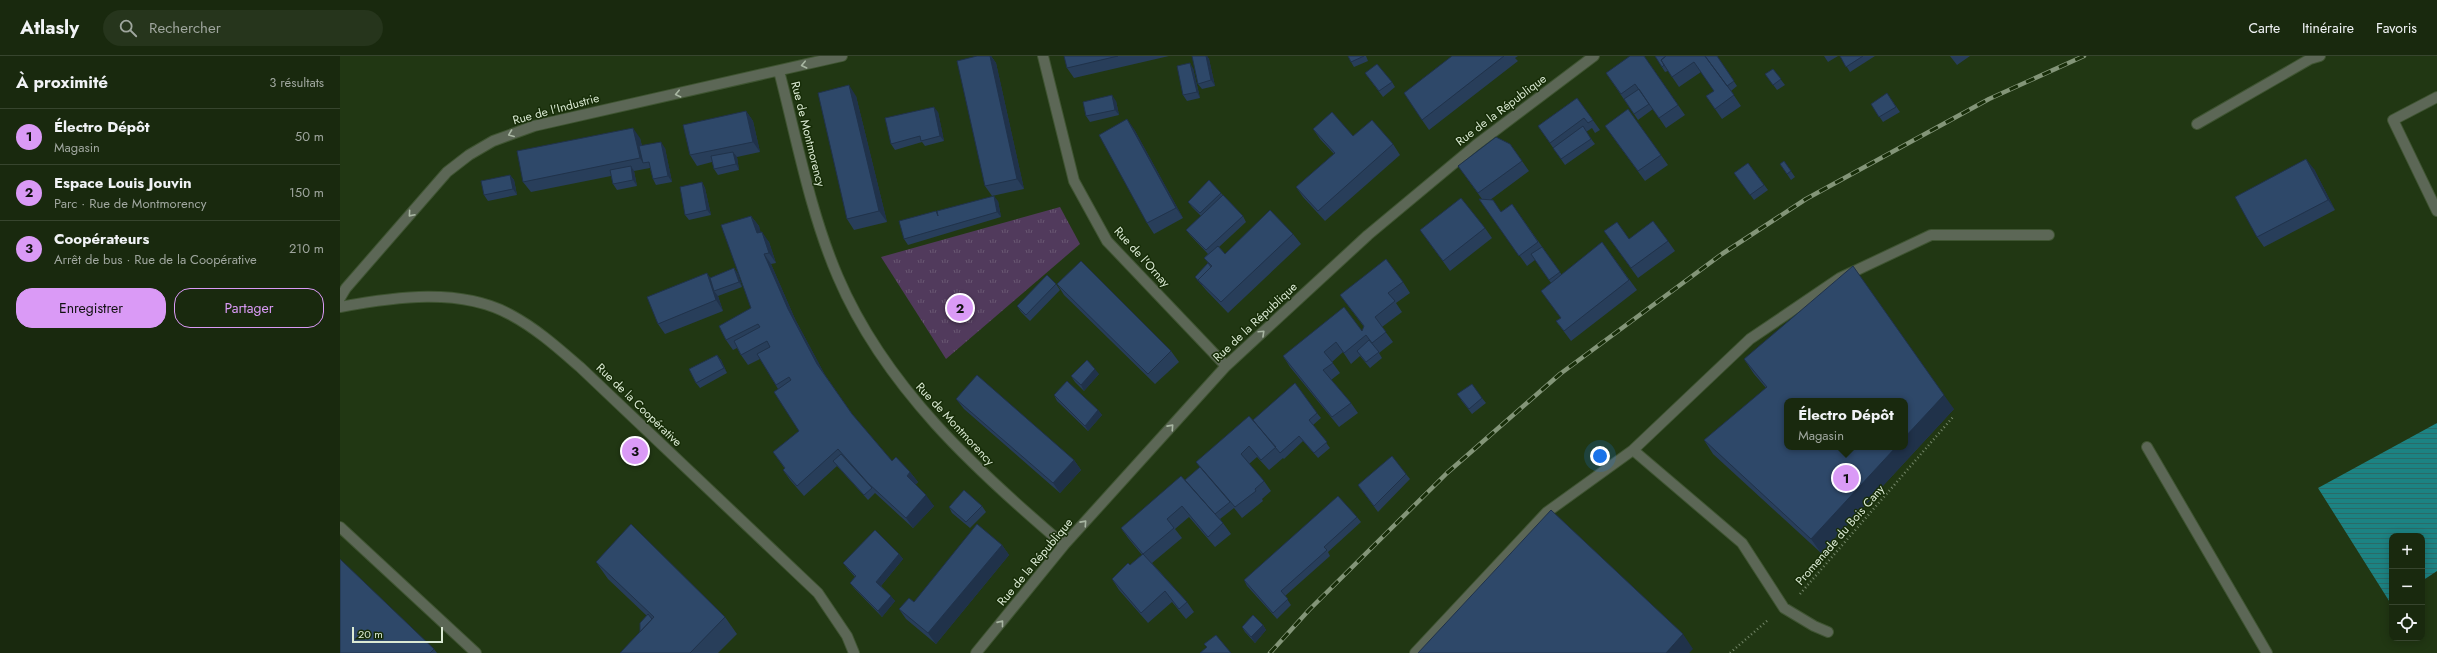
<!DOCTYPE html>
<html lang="fr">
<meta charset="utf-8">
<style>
body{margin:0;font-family:Jost,sans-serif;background:#26351c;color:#f1f3f6}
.controls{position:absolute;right:12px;bottom:12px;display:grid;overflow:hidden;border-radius:8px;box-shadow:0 2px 10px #0003}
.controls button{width:36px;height:36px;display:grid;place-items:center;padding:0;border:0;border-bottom:1px solid #37452e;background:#19290e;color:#f1f3f6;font:20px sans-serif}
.scale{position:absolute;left:12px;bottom:10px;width:91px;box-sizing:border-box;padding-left:4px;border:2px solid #dbead4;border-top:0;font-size:11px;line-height:14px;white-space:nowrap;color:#dbead4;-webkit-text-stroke:3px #172d08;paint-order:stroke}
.you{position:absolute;left:1260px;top:400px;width:14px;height:14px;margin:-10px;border:3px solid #fff;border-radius:50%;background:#1a73e8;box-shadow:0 0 0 6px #1a73e833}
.badge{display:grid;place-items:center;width:26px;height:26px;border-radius:50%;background:#da9af6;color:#111;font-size:13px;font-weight:700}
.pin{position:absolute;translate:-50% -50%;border:2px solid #fff;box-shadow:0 1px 4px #0006}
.popup{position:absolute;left:1444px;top:342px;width:124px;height:52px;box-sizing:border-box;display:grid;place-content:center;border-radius:8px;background:#19290e;filter:drop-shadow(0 1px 3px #0005);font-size:13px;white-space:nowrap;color:#9fa69e}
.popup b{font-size:15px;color:#f1f3f6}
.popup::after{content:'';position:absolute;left:50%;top:100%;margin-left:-8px;border:8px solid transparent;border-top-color:#19290e}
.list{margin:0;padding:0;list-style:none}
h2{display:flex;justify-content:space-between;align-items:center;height:52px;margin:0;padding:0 16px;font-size:17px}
h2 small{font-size:13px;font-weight:400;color:#9fa69e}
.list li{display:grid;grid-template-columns:26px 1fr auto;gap:12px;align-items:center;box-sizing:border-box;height:56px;padding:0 16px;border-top:1px solid #37452e}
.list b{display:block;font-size:15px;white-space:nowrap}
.list p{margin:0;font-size:13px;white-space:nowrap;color:#9fa69e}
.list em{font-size:13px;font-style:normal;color:#9fa69e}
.actions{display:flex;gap:8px;padding:12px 16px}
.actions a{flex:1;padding:9px 0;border:1px solid #da9af6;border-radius:16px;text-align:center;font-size:14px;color:#da9af6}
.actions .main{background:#da9af6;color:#111}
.icon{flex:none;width:22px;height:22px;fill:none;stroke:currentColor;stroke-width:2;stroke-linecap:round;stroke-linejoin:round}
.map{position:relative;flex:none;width:2097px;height:597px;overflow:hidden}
header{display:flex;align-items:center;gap:24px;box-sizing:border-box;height:56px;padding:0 20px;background:#19290e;border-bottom:1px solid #37452e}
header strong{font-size:19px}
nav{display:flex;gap:22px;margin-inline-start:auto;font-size:14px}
.search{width:280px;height:36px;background:#26351c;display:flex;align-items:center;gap:10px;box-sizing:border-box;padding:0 14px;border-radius:22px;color:#9fa69e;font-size:15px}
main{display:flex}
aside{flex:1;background:#19290e}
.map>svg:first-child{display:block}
.grass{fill:url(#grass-tufts)}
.water{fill:url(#water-rules)}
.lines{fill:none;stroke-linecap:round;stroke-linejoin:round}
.minor-casing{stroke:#3f5432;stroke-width:12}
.path{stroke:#76896b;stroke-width:2.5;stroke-dasharray:1 3;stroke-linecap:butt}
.minor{stroke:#5c6756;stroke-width:10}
.rail-casing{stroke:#839578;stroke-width:4.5}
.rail{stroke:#172d08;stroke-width:3;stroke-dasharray:9;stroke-linecap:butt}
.wall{fill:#283e5a}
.shaded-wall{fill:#20324a}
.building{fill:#2e4869;stroke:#20324a}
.oneway{stroke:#a8b6a2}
.labels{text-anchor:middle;stroke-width:3;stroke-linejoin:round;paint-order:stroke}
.street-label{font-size:12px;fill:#dbead4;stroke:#172d08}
</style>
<header>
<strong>Atlasly</strong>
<div class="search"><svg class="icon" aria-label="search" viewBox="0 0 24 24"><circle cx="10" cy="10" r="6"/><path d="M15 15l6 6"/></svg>Rechercher</div>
<nav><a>Carte</a><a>Itinéraire</a><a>Favoris</a></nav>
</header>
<main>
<aside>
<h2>À proximité<small>3 résultats</small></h2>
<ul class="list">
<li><span class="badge">1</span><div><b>Électro Dépôt</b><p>Magasin</p></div><em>50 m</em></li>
<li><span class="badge">2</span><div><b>Espace Louis Jouvin</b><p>Parc · Rue de Montmorency</p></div><em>150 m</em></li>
<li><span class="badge">3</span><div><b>Coopérateurs</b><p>Arrêt de bus · Rue de la Coopérative</p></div><em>210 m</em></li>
</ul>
<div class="actions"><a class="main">Enregistrer</a><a>Partager</a></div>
</aside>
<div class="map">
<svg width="2097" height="597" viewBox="0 0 2097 597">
<defs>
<pattern id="grass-tufts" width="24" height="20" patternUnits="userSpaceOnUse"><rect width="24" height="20" fill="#513a5c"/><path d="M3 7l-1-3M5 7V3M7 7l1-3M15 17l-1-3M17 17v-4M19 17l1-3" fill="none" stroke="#695772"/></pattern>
<pattern id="water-rules" width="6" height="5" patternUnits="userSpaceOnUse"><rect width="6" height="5" fill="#1c8383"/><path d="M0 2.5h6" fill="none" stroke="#2b6b68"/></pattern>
</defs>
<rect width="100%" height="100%" fill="#213713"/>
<!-- grass -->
<path class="grass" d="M720,151L740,188L606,303L541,201Z"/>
<!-- water -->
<path class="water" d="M2097,367V515L2082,525V480H2052L2051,548L1978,432Z"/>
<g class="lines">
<!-- minor casing -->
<g class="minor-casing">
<path id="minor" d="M703,0L734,125L767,185L886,310
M439,15C457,84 470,156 498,221C545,331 636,414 724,489
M2097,41L2053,64L2097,155
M1857,68L1970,3L1980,0
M0,242L6,232L107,116L129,99L153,85L194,70L502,0
M0,251C54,241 121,231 171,259C197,273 218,292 240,311L478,537L507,580L514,597
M1807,391L1927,597
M1293,394L1410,283L1500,222L1591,179H1709
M0,471L136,597
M636,597L724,489L886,310L1028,179L1136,89L1254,0
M1075,597L1207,456L1293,394L1402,487L1444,552L1474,570L1488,576"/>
</g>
<!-- path -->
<path class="path" d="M1460,538L1613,361
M1390,597L1428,564"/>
<!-- minor -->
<use href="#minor" class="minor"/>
<!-- rail casing -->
<g class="rail-casing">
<path id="rail" d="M930,597L969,554L1107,417L1220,318L1382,198L1466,143L1649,43L1744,0"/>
</g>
<!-- rail -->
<use href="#rail" class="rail"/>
</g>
<!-- wall -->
<path class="wall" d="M637,0H651L656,7L684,133L652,140L645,130Z
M724,0H829L734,22L727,12Z
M855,0H867L869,3L875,30L862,33L858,28Z
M1008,0H1026L1028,5L1014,11L1011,6Z
M1112,0H1178L1175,2L1178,5L1089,74L1082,64Z
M1304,0L1345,59L1326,72L1313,53L1298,64L1266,17Z
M1315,0H1377L1397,30L1391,35L1401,50L1382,63L1366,40L1374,35L1361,16L1339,31L1328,15L1325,16Z
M1484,0H1498L1488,6Z
M1500,0H1535L1510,16Z
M1610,0H1630L1617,9Z
M853,12L860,42L847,45L843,39Z
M1433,13L1445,29L1437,34L1425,18Z
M1025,17L1052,26L1055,31L1043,41Z
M516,40L547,166L514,174L507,163Z
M1237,42L1260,74L1255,77L1252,72L1246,76L1255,88L1225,109L1198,70Z
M1551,43L1560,56L1543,66L1531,48Z
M776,45L779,59L750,66L746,60Z
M406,55L413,65L420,96L397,101L399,114L378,119L374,113L372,106L357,110L350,99Z
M598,56L604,85L585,90L582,86L555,94L551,88Z
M794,73L843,162L814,178L807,167Z
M973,73L1013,80L1053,88L1060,99L985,165L963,141L956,131L994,98L980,83Z
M1272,80L1321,99L1328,109L1305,125Z
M300,82L302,90L325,92L332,126L316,129L313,123L310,112L294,115L297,130L277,134L273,128L271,120L191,136L183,126Z
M1170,88L1189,115L1150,144L1161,156L1172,148L1222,219L1262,186L1297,234L1231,285L1216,265L1221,262L1211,227L1195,204L1187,210L1139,143H1142L1118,110Z
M1444,105L1455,121L1451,124L1440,108Z
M1408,107L1428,134L1414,144L1394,117Z
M1974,113L1995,154L1924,191L1917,181Z
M170,119L174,124L177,139L148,145L144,139Z
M362,126L365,132L371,159L349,164L345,159Z
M881,137L903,160L906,166L879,191L885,198L953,178L961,188L888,257L866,234L855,221L868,207L864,202L868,198L850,179L846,174L861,160L852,151L848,146Z
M658,145L661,161L568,189L564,183Z
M411,160L419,170L420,176L429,186L436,207L431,208L455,263L485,319L512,358L552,405L570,416L578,426L575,429L594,450L573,472L535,437L528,444L497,410L464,440L450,424L443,414L445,413L433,396L459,375L438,333L420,303L408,309L401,299L397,292L393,294L386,284L411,252Z
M1145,172L1152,182L1110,215L1080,174Z
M1264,175L1289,183L1328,185L1335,195L1298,222Z
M394,212L398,218L402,231L378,240L383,255L325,278L318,268L370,222Z
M1063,226L1070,237L1056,247L1062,256L1042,271L1053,286L1039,297L1042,302L1030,312L1020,300L1011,308L1003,296L992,306L1000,317L991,324L1011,347L1018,357L999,371L950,311L943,300L1022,275L1024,271L1000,239Z
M716,228L720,234L690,265L681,256L677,250Z
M717,228L831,295L839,306L815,328L724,239Z
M377,299L381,304L387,317L360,332L356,327Z
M1404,303L1614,353L1481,497L1373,398L1364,384L1426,332L1414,318Z
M759,318L744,335L735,326L731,320Z
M714,339L758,354L762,359L748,375L717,345Z
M1142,342L1146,347L1132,358L1121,344Z
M616,343L734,404L741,414L720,437L624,353Z
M977,357L981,362L973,369L990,392L978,402L963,385L944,403L942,401L943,402L929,414L917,401L909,408L924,425L931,435L922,443L923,445L902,462L894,452L880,463L891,478L875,491L849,461L835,473L842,482L812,507L847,546L854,556L846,563L832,546L808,567L779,534L772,523L802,499L788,482L781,472L845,424L860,411L856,406L913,364Z
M1066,418L1070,423L1038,456L1018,429Z
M642,450L646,456L630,472L612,457L609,451Z
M1017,461L1021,466L988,496L990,500L945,540L951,549L937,563L907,530L904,524Z
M662,489L669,499L596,588L566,563L559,553L574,546Z
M559,498L563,503L541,530L555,545L542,561L514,532L510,527L515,521L507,512L503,507Z
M256,506L385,561L397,578L378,597H280L300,576L307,560L268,523Z
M923,569L926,574L915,587L905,576L902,571Z
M94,593L97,597H0Z"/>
<!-- shaded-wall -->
<path class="shaded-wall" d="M650,0H651L656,7L684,133L677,123Z
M866,0H867L869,3L875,30L871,24Z
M850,7L853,12L860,42L857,36Z
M509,29L516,40L547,166L539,155Z
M772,39L776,45L779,59L775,54Z
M594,51L598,56L604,85L600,80Z
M406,55L413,65L420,96L413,86Z
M787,63L794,73L843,162L836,152Z
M293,72L300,82L306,107H303L300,102Z
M321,86L325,92L332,126L328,120Z
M393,96L397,101L399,114L396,108Z
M1966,103L1974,113L1995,154L1988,144Z
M291,110L294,115L297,130L293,124Z
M170,119L174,124L177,139L173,133Z
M362,126L365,132L371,159L367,154Z
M654,140L658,145L661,161L657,156Z
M411,160L419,170L424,187L417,177Z
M422,176L429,186L436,207L429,197Z
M424,198L431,208L455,263L485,319L477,308L448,253Z
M394,212L398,218L402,231L399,226Z
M367,217L374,227V235L378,240L383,255L376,244Z
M377,299L381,304L387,317L384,312Z
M755,313L759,318L744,335L741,329Z
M1604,339L1614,353L1481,497L1471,483L1556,391H1565V381Z
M758,354L762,359L748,375L745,370Z
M734,404L741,414L720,437L713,427Z
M570,416L578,426L574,430L567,420Z
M586,439L594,450L573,472L566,462Z
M662,489L669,499L596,588L588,577Z
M559,498L563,503L540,531L536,526Z
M551,540L555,545L542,561L538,555Z
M923,569L926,574L915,587L911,581Z
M1343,578L1353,593L1349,597H1326Z"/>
<!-- building -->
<path class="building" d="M637,0H650L677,123L645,130L617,5Z
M724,0H778L727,12Z
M852,0H866L871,24L858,28Z
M1008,0H1024L1011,6Z
M1112,0H1164L1082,64L1064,37Z
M1290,0H1304L1338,49L1319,62L1295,28L1281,38L1266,17Z
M1315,0H1326L1321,4L1324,9L1322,11Z
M1326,0H1365L1394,39L1375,53L1366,40L1374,35L1354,6L1332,21L1321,4Z
M1365,0H1377L1394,25L1387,30Z
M1500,0H1523L1506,11Z
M850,7L857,36L843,39L837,10Z
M1037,8L1052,26L1039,35L1025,17Z
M1433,13L1441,23L1433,29L1425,18Z
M509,29L539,155L507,163L478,37Z
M1299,33L1309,48L1294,58L1284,43Z
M1547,37L1556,51L1539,61L1531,48Z
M772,39L775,54L746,60L743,46Z
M1237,42L1253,64L1248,67L1244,62L1210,87L1198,70Z
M594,51L600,80L581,85L580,80L551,88L545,62Z
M1288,53L1321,99L1298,115L1265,70Z
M406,55L413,86L350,99L343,69Z
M992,56L1013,80L1032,64L1053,88L978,155L956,131L995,97L973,73Z
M787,63L836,152L807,167L759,79Z
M1243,70L1251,83L1221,103L1213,92Z
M293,72L300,102L183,126L177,95Z
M1156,81L1170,88L1182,105L1138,137L1118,110Z
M321,86L328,120L313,123L309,106L303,107L299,90Z
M393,96L396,108L374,113L371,100Z
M1966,103L1988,144L1917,181L1895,141Z
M1444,105L1451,115L1447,118L1440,108Z
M1408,107L1424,129L1410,139L1394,117Z
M291,110L293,124L273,128L270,114Z
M170,119L173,133L144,139L141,125Z
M869,124L881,137L860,157L848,146Z
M362,126L367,154L345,159L340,131Z
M883,139L903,160L866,194L846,174Z
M654,140L657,156L564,183L559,165L596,155L598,160L597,155Z
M1121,142L1145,172L1103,205L1080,174Z
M1139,143L1153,144L1161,156L1172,148L1198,186L1179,200Z
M930,154L953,178L881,246L858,224L872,210L864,202L878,190L885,198Z
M411,160L417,177L422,176L429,197L424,198L448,253L477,308L512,358L552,405L556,401L570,416L567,420L586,439L566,462L528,427L498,393L457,430L443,414L445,412L433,396L459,375L434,336L451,324L449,321L436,329L417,298L430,291L427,285L401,299L394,285L420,271L418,268L386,284L379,270L411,252L381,169Z
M1313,165L1328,185L1291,212L1264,175L1277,166L1289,183Z
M1262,186L1289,224L1224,275L1216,265L1221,262L1201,235Z
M1202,191L1220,216L1209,224L1191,198Z
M1046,203L1063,226L1048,237L1055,245L1035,261L1046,276L1032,287L1026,279L1004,297L996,286L984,296L993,307L983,314L1011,347L992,361L943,300L1004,251L1022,275L1024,270L1000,239Z
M741,205L831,295L808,318L717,228Z
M868,207L871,211L858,224L862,229L855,221Z
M1513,210L1604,339L1565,381V345H1447V391H1556L1471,483L1364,384L1427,331L1404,303Z
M394,212L399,226L374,235L370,222Z
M367,217L376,244L318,268L307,241Z
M707,219L716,228L686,259L677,250Z
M1029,284L1039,296L1026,306L1017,295Z
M377,299L384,312L356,327L349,313Z
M747,304L755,313L741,329L731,320Z
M637,319L734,404L713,427L616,343Z
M727,325L758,354L745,370L714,339Z
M955,327L977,357L969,364L987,386L974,397L959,380L940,397L913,364Z
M1132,328L1142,342L1129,353L1117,338Z
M909,360L936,391L921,404L909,390L901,398L924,425L915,433L916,435L895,451L856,406Z
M501,398L532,432L524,439L493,405Z
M1052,400L1066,418L1034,450L1018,429Z
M860,411L890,446L875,458L845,424Z
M841,420L883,467L868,481L842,450L827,463L834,472L803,498L847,546L839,553L825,535L801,557L772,523L788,507L790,509L803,498L781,472Z
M624,434L642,450L626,466L609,451Z
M998,440L1017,461L984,491L987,494L941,535L948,543L933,557L904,524Z
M1211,454L1343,578L1326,597H1078Z
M291,468L385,561L350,597H280L314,561L256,506Z
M637,468L662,489L588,577L559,553L569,542L574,546Z
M535,474L559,498L536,526L551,540L538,555L510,527L516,520L503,507Z
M0,503L94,593L90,597H0Z
M308,558L312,563L300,576V567Z
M913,559L923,569L911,581L902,571Z
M876,579L891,597H860L867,591L864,588Z"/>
<!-- one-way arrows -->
<defs><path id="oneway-chevron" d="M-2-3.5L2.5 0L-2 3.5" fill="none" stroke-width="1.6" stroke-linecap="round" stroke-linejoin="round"/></defs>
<g class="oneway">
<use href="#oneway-chevron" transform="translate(464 9) rotate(167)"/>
<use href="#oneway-chevron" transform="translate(338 38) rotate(167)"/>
<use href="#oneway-chevron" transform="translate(171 78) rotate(159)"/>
<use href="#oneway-chevron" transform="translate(71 158) rotate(131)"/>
<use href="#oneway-chevron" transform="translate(922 277) rotate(-43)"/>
<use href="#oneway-chevron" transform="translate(831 371) rotate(-48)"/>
<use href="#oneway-chevron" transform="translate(744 467) rotate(-48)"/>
<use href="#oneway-chevron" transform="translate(661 567) rotate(-51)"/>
</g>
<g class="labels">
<!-- street labels -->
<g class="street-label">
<text transform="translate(216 53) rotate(-15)" y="4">Rue de l'Industrie</text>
<text transform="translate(1161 54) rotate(-37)" y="4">Rue de la République</text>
<text transform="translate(468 78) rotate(76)" y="4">Rue de Montmorency</text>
<text transform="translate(802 201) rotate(48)" y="4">Rue de l'Ornay</text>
<text transform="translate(915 266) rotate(-43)" y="4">Rue de la République</text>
<text transform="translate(299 349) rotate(44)" y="4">Rue de la Coopérative</text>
<text transform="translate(615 368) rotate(47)" y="4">Rue de Montmorency</text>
<text transform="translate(1500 479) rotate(-49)" y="4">Promenade du Bois Cany</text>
<text transform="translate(695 506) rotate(-50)" y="4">Rue de la République</text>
</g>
</g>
</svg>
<div class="controls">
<button>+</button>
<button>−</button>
<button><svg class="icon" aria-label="locate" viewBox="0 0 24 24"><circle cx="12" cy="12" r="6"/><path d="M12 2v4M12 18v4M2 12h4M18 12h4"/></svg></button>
</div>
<div class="scale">20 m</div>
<div class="you"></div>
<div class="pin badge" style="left:1506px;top:422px">1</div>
<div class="popup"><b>Électro Dépôt</b>Magasin</div>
<div class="pin badge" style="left:620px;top:252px">2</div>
<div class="pin badge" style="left:295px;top:395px">3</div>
</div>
</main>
